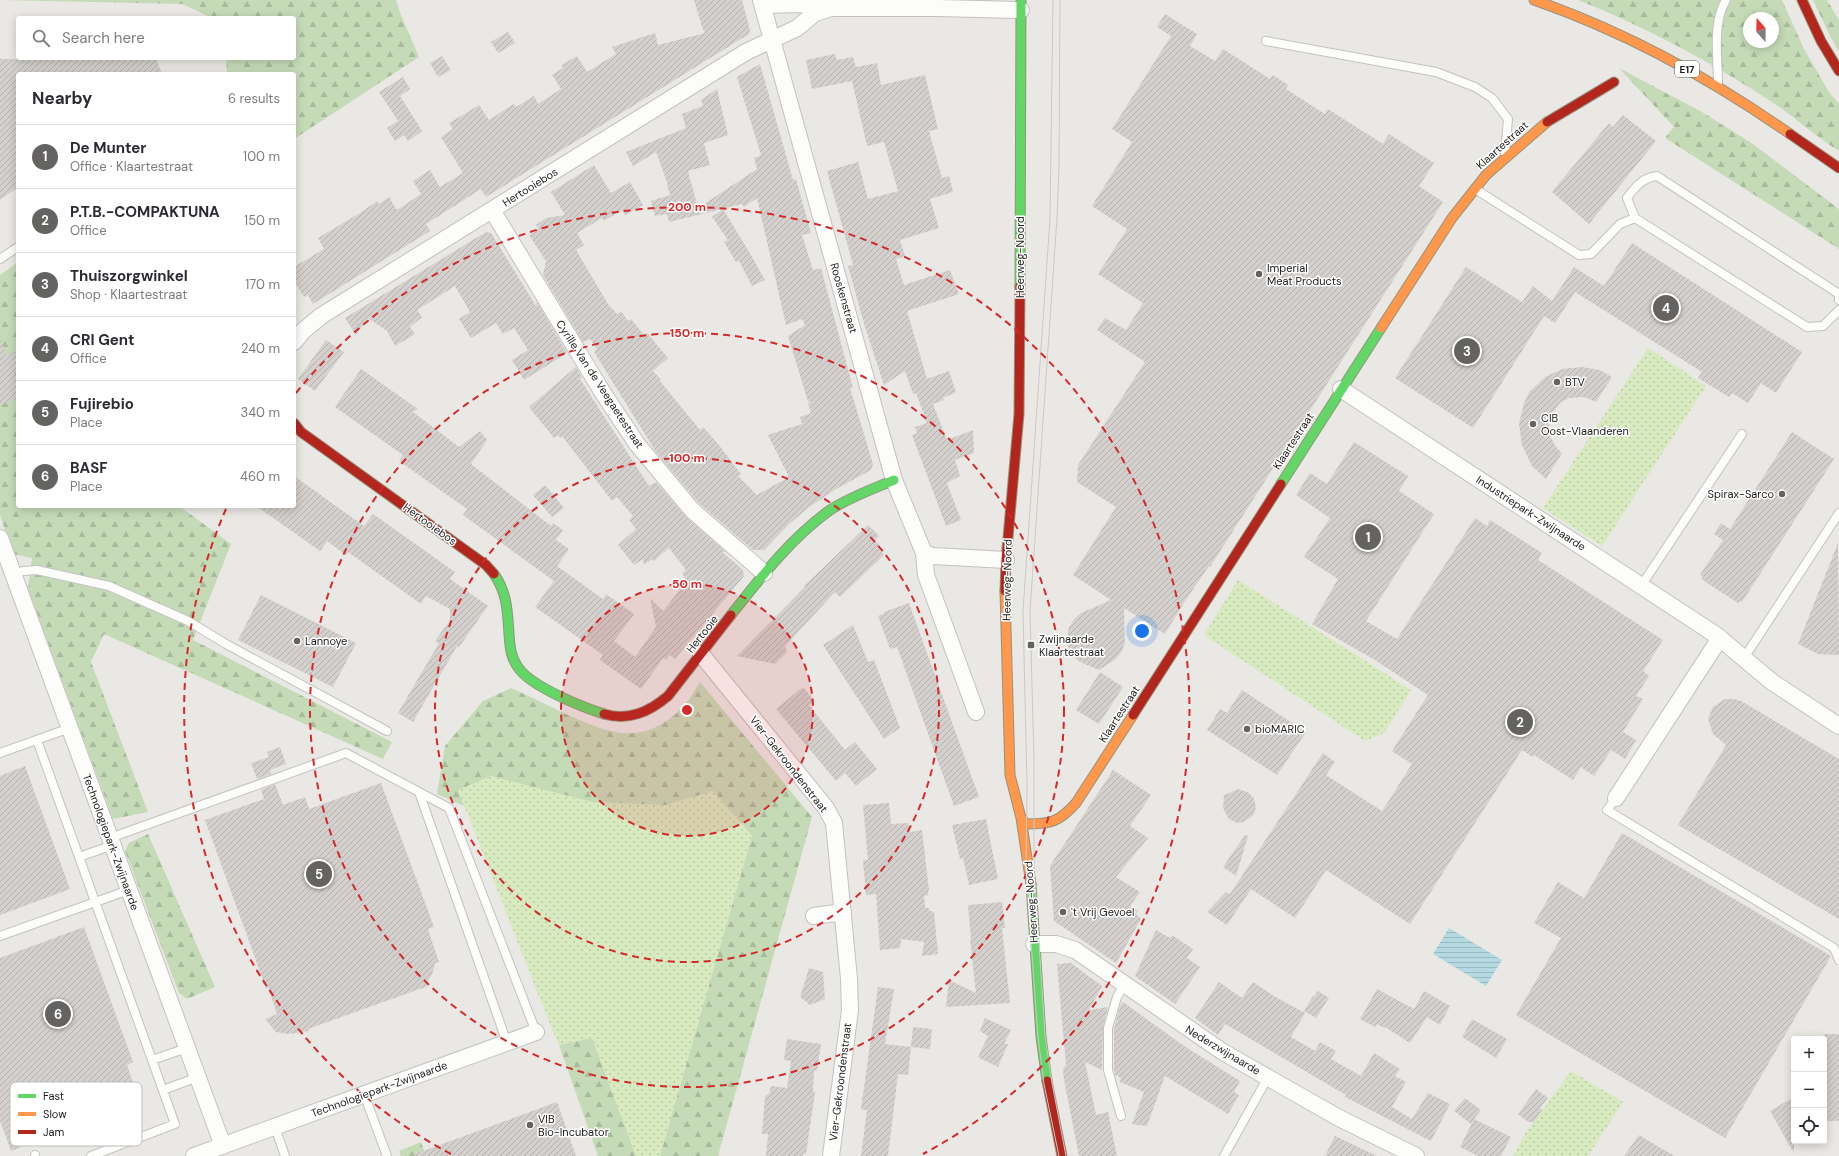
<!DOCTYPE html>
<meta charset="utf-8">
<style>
body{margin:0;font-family:"DM Sans",sans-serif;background:#f2f2f3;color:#2b2b33}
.controls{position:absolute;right:12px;bottom:12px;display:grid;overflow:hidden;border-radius:4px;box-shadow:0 2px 10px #0003}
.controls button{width:36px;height:36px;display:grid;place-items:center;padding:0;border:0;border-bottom:1px solid #e1e1e2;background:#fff;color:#2b2b33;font:20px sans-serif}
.compass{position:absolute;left:1743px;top:12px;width:36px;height:36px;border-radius:50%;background:#fff;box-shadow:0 2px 10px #0003;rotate:340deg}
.you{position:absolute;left:1142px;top:631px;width:14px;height:14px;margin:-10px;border:3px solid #fff;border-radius:50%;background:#1a73e8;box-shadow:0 0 0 6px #1a73e833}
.badge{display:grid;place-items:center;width:26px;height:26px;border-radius:50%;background:#646362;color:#fff;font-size:13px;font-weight:700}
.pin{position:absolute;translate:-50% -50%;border:2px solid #fff;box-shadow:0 1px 4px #0006}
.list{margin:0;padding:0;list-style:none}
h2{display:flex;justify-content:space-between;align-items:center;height:52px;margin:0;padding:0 16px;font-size:17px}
h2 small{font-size:13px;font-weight:400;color:#7c7c81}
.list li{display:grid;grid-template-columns:26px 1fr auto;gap:12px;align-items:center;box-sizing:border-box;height:64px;padding:0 16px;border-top:1px solid #e1e1e2}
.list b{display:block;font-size:15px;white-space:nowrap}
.list p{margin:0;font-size:13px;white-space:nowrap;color:#7c7c81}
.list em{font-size:13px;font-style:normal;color:#7c7c81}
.icon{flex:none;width:22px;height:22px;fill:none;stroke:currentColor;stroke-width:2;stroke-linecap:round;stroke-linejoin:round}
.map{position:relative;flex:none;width:1839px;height:1156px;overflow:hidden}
.search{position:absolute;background:#fff;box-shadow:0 2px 10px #0003;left:16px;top:16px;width:280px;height:44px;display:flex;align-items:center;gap:10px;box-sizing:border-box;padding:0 14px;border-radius:4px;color:#7c7c81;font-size:15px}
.panel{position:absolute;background:#fff;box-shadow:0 2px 10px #0003;left:16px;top:72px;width:280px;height:436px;border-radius:4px}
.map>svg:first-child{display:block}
.grass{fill:url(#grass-dots)}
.forest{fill:url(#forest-firs);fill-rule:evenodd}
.water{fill:url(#water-rules)}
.building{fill:url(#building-hatch)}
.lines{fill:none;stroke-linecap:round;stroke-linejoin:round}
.lane-casing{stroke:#c3c2c0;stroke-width:10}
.street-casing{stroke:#c3c2c0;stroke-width:18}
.fast-casing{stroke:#94947c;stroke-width:11}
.slow-casing{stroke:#94947c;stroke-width:11}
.jam-casing{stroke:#94947c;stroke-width:11}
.lane{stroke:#fcfcfb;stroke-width:8}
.street{stroke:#fcfcfb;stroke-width:16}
.fast{stroke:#63d668;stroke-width:9}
.slow{stroke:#ff974d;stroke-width:9}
.jam{stroke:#b3261e;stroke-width:9}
.tram{stroke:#c9c9c8;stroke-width:1}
.ring{fill:none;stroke:#d62828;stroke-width:2;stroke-dasharray:7 5}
.poi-dot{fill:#646362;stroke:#fff;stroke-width:1.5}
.labels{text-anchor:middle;stroke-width:3;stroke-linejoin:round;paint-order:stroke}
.shield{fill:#fff;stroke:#606060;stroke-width:1}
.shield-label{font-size:10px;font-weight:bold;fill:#1c1c1c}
.street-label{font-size:11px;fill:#1c1c1c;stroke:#fff}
.poi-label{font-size:11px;fill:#1c1c1c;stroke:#fff;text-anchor:start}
.key{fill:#fff;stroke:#bbb;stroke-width:1}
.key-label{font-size:11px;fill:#1c1c1c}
.centre{fill:#d62828;stroke:#fff;stroke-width:2}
.ring-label{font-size:12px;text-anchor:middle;font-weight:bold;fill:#d62828;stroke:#fff;stroke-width:3;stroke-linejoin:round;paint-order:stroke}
</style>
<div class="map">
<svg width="1839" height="1156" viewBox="0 0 1839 1156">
<defs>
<pattern id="grass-dots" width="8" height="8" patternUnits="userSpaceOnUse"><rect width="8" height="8" fill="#d8eac0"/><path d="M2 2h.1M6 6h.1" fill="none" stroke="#b9c8a4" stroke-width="1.8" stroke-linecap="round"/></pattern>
<pattern id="forest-firs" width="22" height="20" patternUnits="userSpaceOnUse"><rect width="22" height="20" fill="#c5dbb7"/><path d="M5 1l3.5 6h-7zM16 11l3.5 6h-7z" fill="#a9bb9d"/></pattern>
<pattern id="water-rules" width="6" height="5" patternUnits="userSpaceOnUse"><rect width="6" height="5" fill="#b5d9e0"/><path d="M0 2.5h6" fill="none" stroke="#9bbac0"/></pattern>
<pattern id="building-hatch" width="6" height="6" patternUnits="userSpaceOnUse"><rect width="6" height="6" fill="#d3d0cd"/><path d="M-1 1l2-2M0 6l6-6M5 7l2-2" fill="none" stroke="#b5b2af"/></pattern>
</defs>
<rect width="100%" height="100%" fill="#eae8e4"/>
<!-- grass -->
<path class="grass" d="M1648,348L1706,386L1602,546L1543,508Z
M1238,580L1411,690L1384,733L1365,741L1204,635Z
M491,776L592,802L666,805L713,791L752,836L660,1156H636L592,1038L559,1045L551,1027L458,790Z
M1571,1071L1623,1102L1588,1156H1513L1525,1134Z"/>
<!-- forest -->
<path class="forest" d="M0,0H396L401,15L419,57L294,139V74H227L226,58H294V18H212L182,4Z
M1578,0H1782L1804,49L1829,92L1839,104V151C1818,138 1799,121 1778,106C1715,64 1648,28 1578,0ZM1749,18H1773V42H1749Z
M1813,0H1827L1839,20V52L1830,36Z
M1619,68L1702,112L1753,144L1839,209V249L1665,138L1674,127Z
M18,262V506H179L231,544L193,640L392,742L383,759L104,634L91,662L148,812L113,819L28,589L32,558L13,554L0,515V275Z
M700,682L812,817L718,1156H660L752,836L713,791L666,805L592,802L491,776L458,790L464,806L437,794L445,746L483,701L511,688C530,697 548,705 566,714C610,734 642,747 681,709C689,702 694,691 700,682Z
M148,834L215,987L187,999L179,993L125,851L129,843Z
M592,1038L636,1156H598L559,1045Z
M421,1142L426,1156H401L399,1151Z"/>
<!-- water -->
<path class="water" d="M1449,928L1502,960L1486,986L1433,954Z"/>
<!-- building -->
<path class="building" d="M694,0H742L750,30L749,34L486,197L481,189L426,224L430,231L313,304L308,295L304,297L294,281V267L324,249L318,238L360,213L377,201L379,204L389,197L397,210L421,194L413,181L430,170L440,187L463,173L441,137L453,129L449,123L479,105L489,120L514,104L516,107L534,96L538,104L561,89L552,75L563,68L561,65L577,56L587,72L616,54L612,47L655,33L658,45L705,33L702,27Z
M1165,14L1197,34L1190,46L1215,61L1223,49L1270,79L1273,75L1288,85L1286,89L1325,114L1328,109L1383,144L1389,134L1434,163L1419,186L1443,202L1210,567L1209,566L1185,601L1165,634L1124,608L1125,642L1122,651L1116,659L1099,670L1080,662L1072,655L1068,646L1067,637L1069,627L1074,619L1081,613L1111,600L1073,575L1116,507L1077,482L1078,465L1145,362L1097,330L1105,318L1126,330L1143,303L1098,274L1127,229L1092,206L1132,142L1112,129L1171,36L1157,27Z
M508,32L515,43L498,53L491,42Z
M835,54L837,60L853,57L856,67L877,63L881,85L925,75L938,129L929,131L942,178L949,176L953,192L930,199L939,228L900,240L905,256L896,259L904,285L950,270L959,294L907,311L927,379L949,371L956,392L943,398L944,400L933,404L947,440L973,430L974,453L955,460L960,476L947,483L961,520L946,526L912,435L917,433L915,427L927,423L916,393L913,394L905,371L884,385L865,327L848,266L853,265L827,171L858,162L868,199L898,191L884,142L867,146L852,81L812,89L806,60Z
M442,56L451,70L438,77L430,63Z
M124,58H156L162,74H18V187L0,200V59L124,60Z
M760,64L793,180L796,179L811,233L802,235L813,270L821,268L853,388H850L873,464L871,470L836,489L808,508L788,525L764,550H753L699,503L656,452L594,352L597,349L590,339L583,342L543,275L546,261L529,235L539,229L536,225L546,218L565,215L551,192L594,165L611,193L630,182L643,205L625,215L622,210L604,221L602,218L577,233L584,245L576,250L608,304L617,314L621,311L628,321L631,319L644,335L647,333L668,358L653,371L661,380L660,381L700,430L703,427L719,445L741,474L738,476L757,495L789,477L768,435L802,424L800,417L811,413L808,404L811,401L808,402L788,336L805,325L802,319L786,325L757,198L744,207L742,204L669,222L667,214L655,216L651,201L670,195L667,185H668L656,152L633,166L626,152L686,128L682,114L703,106L701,100L717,89L728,135L704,143L710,165L688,171L698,208L757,169L754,158L761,155L737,77Z
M403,77L410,89L400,96L422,131L408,141L404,135L395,141L387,128L398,121L379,92Z
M1623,115L1656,141L1589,224L1552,192L1609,123L1613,127Z
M723,209L751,255L765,280L752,286L739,261L736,262L724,242L728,240L712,217Z
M486,232L491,233L536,306L537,302L567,353L524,380L512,360L528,350L514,328L503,334L496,323L471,338L459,319L470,312L455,286L417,310L422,317L410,327L415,334L395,346L387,331L368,318L356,335L345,318Z
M1632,243L1802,352L1776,393L1761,383L1748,403L1732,393L1729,397L1698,378L1702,372L1575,292L1555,323L1544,316L1473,428L1395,378L1466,267L1522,302L1533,286L1552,301L1574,267L1604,286Z
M0,339L7,355L15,352L18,359V370L14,371L18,382V398L0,405Z
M326,340L344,352L315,391L298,379Z
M576,367L582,377L580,379L649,486L656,482L686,517L726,552H722L743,570L744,576L675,659L670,655L666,660L663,658L641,689L600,660L603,655L535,607L554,581L463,515L467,509L399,461L403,455L335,407L361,369L418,409L413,412L459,447L480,431L487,440L471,464L551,526L553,523L563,530L556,540L569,549L557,566L596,594L603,599L606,594L634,614L614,641L635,657L656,627L650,598L663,611L687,581L682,573L686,570L669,548L654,561L652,559L644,565L643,559L634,565L618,545L636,529L629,520L633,516L617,497L612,501L562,436L561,438L558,435L554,438L529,407Z
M1582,367L1600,370L1612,377L1596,402L1584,397L1569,398L1560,403L1552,414L1549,421L1550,436L1556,447L1562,453L1546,479L1532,466L1522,445L1519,424L1524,403L1529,392L1545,377L1562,369Z
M1792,432L1834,459L1742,602L1740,601L1738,603L1701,579L1703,577L1700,575L1723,540L1714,534L1721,523L1730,529Z
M1354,442L1408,476L1399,491L1434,514L1366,621L1397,639L1475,518L1487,526L1490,520L1542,553L1538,560L1663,640L1643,671L1649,676L1636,696L1643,699L1623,732L1636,740L1625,759L1611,750L1594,776L1581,767L1573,780L1534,755L1533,757L1522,750L1410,924L1326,870L1295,918L1251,889L1227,925L1207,912L1226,892L1230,894L1323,753L1335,762L1326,775L1382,811L1412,764L1392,751L1428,695L1375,660L1312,624L1338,579L1304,557L1330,518L1296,495L1310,473L1327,484Z
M294,476L364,526L373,514L455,572L450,579L488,606L459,647L457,646L413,722L398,713L439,643L435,641L450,620V609L426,596L421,604L348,552L346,555L327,541L320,551L256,506H294Z
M545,485L564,508L552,517L533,495Z
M868,525L879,536L875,540L880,546L878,548L884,555L840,597L835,592L785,646L787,652L775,664L737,656L805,587L804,586Z
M1838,543L1839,655L1818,654L1798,644Z
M261,595L356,643L333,687L238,640Z
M909,603L979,797L954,806L897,647L890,649L878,616L885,613L884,612Z
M853,625L868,662L874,660L900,728L884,739L823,645Z
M1100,672L1123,687L1099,724L1076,710Z
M803,687L814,701L809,705L845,750L855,742L877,769L856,786L845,773L836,781L776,709Z
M1242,690L1306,732L1277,775L1207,730L1220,709L1227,713Z
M1725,699H1734L1741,701L1839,759V919L1678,825L1726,745L1713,734L1708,719L1713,707Z
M280,747L286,764L270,770L271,774L257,779L251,763L269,757L267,752Z
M25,766L70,889L0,915V776Z
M1113,770L1151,795L1130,826L1148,838L1116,877L1140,892L1130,906L1138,911L1136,914L1141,919L1116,963L1054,921L1050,866Z
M381,783L434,927L428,929L439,962L435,963L432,975L427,982L428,986L308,1029L309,1031L288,1034L276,1032L265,1019L277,1014L268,987L266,988L205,820L264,799L261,790L275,784L283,805L305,797L309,809Z
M1239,789L1249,793L1254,799L1256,807L1254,814L1250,818L1243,822L1237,823L1229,819L1223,808L1224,795Z
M889,803L891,824L908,823L910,832L922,830L929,890L928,891V895L924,896L925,908H929L930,911L934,912L938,954L922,956L924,942L901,939L900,948L880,950L876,894L866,895L863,860H868L863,805Z
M986,819L998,879L969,885L963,858L960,859L952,825Z
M1622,833L1831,956L1725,1138L1516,1015L1561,938L1534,923L1558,882L1584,898Z
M1245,835L1248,836L1236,876L1223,867Z
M1002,902L1005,928H1002L1010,1003L946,1007L949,980L976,993L970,939H971L968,905Z
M84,927L133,1062L127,1065L134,1086L81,1104L88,1122L11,1151L0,1121V958Z
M1156,930L1170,938L1172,935L1193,949L1187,958L1200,967L1175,1004L1135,976Z
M1071,963L1102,986L1089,1010L1108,1007L1103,1028L1102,1070L1085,1062L1096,1115L1108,1112L1117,1156H1079L1064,1080L1063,1069L1066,1065L1057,964Z
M809,968L823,972L825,999L810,1005L800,997Z
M1219,982L1242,998L1253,982L1274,996L1305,1013L1291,1037L1315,1051L1320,1042L1336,1051L1331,1059L1361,1076L1374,1053L1400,1069L1395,1076L1406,1082L1392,1107L1412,1119L1428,1093L1450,1104L1431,1141L1345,1097L1346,1095L1225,1024L1218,1035L1195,1018Z
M878,987L894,989L885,1044L911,1047L908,1075L898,1074L888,1156H861L867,1110L861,1109Z
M1377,989L1414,1009L1424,991L1450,1006L1440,1025L1427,1017L1410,1043L1385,1027L1384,1028L1377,1024L1375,1027L1360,1019Z
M1318,991L1329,998L1316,1018L1304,1011L1313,996L1314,997Z
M1123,1002L1184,1046L1240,1081L1234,1092L1239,1095L1228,1114L1165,1076L1147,1126L1132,1124L1144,1092L1120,1082L1121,1078L1115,1075L1114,1069V1029L1120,1006Z
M985,1018L1011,1030L1004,1044H1008L998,1067L978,1057L988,1036L980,1031Z
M1472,1019L1507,1039L1496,1058L1462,1037Z
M913,1027L932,1029L930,1049L911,1047Z
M1824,1034H1839V1121H1824Z
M787,1039L821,1044L817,1070L814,1071L813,1092H815L806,1154L803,1153V1156H766L768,1134H762L765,1096L769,1094L771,1086L787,1088L791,1061L784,1060Z
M1536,1089L1548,1098L1540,1108L1542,1110L1534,1122H1528L1518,1114Z
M1794,1097V1153L1770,1111Z
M1465,1098L1481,1110L1474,1119L1511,1137L1501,1156H1478L1460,1147L1473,1121L1471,1124L1454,1111Z
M557,1102L576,1156H415V1154Z
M1639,1135L1652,1143L1675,1156H1624Z
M1335,1136L1377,1156H1325Z"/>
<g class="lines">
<!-- lane casing -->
<g class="lane-casing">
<path id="lane" d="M1266,41L1436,72L1475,87L1492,98L1508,119L1505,153
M1718,84C1718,58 1712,23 1726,0
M1475,189L1579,255L1591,254L1620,224L1635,218L1807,327L1823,326L1839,310
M1635,218L1627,198C1636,186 1642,178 1657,176L1839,294V300
M0,259L18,247
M13,574L23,571L37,570L109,586L188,621L226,644L387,731
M1641,586L1742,434
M1744,658L1839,513
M37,740L175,1124L91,1156
M0,753L70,728
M419,792L449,808L536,1032
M1616,798L1607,810L1834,948L1839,960
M110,838L346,753L419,792L507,1043
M79,857L113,845
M0,936L129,890
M152,1060L187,1048
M163,1090L198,1077
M364,1094L387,1156
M1121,1116L1108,1070V1028L1117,997L1124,984
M275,1127L285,1156
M35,1155V1156
M1224,1156L1268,1077"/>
</g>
<!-- street casing -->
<g class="street-casing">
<path id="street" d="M761,0L894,480L924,553L933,556L1006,560
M763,5C786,4 808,3 831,8H938L1021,10
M492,210L603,393L637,444L692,510L764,573
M294,342L303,331L321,316L746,52L797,28L815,13L831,8
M1341,389L1716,635L1772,682L1839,726
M0,538L223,1146
M924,553L926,575L976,712
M701,654L826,808L834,823L849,979L850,1010L831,1156
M1616,798L1720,638
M814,916L843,912
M1034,944H1056L1075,950L1223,1052L1339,1118L1416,1156
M194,1156L536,1032"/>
</g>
<!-- fast casing -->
<g class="fast-casing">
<path id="fast" d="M1020,286L1021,0
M1281,484L1381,328
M494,574C510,597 507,619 510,645C511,654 514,663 520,670C535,688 582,707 604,714
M731,615C761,577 791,538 830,510C850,497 873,489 894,480
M1031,884L1041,1037L1047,1081"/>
</g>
<!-- slow casing -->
<g class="slow-casing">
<path id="slow" d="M1534,0C1626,32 1710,78 1790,134
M1381,328L1452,218L1486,175L1547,122
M1005,591L1010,775L1021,818L1031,884
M1021,818L1026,824C1051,824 1059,822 1076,803L1133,715"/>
</g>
<!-- jam casing -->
<g class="jam-casing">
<path id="jam" d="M1802,0L1821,41L1839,71
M1547,122L1614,82
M1790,134L1839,168
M294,423L301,432L486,565L494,574
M1005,591L1006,560L1019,414L1020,286
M604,714C629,721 649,712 668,696L731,615
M1133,715L1281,484
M1047,1081L1062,1156"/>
</g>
<!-- lane -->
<use href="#lane" class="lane"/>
<!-- street -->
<use href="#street" class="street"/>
<!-- fast -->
<use href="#fast" class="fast"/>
<!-- slow -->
<use href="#slow" class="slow"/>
<!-- jam -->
<use href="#jam" class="jam"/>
<!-- tram -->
<path class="tram" d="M1053,0L1050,218L1023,611L1027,784L1026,870L1031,941L1038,1037L1044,1084L1059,1156
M1060,0L1059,168L1057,218L1030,611L1034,760V870L1039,943L1045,1036L1052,1083L1066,1156"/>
</g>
<!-- distance rings -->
<circle cx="687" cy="710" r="126" fill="#d62828" fill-opacity=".12"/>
<g class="ring">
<circle cx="687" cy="710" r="126"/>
<circle cx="687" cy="710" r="252"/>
<circle cx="687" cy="710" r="377"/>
<path d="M451 1154A503 503 0 0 1 226 509M296 393A503 503 0 1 1 923 1154"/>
</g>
<!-- markers -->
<g class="poi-dot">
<circle cx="1259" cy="274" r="4"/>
<circle cx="1557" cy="382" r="4"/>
<circle cx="1533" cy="424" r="4"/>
<circle cx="1782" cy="494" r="4"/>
<circle cx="297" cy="641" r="4"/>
<rect x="1027" y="641" width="8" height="8" rx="2"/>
<circle cx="1247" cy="729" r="4"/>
<circle cx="1063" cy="912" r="4"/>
<circle cx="530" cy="1125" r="4"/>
</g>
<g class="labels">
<!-- shield labels -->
<rect class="shield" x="1675" y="61" width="24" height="16" rx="3"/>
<g class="shield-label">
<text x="1687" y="73">E17</text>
</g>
<!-- street labels -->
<g class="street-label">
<text transform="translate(1502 145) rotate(-42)" y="4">Klaartestraat</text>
<text transform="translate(530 187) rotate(-32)" y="4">Hertooiebos</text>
<text transform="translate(1020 257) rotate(-90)" y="4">Heerweg-Noord</text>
<text transform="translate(844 298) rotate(74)" y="4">Rooskenstraat</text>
<text transform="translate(600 384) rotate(57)" y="4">Cyrille Van de Veegaetestraat</text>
<text transform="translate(1293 441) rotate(-57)" y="4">Klaartestraat</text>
<text transform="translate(1531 513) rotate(33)" y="4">Industriepark-Zwijnaarde</text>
<text transform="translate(430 524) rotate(36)" y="4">Hertooiebos</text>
<text transform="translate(1007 580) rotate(-89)" y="4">Heerweg-Noord</text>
<text transform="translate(702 634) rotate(-52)" y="4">Hertooie</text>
<text transform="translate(1119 714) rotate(-57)" y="4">Klaartestraat</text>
<text transform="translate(789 764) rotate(52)" y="4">Vier-Gekroondenstraat</text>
<text transform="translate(111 842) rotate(70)" y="4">Technologiepark-Zwijnaarde</text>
<text transform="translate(1031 902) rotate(-94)" y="4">Heerweg-Noord</text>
<text transform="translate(1223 1050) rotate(31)" y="4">Nederzwijnaarde</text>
<text transform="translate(840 1082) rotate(-83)" y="4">Vier-Gekroondenstraat</text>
<text transform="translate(379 1089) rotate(-20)" y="4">Technologiepark-Zwijnaarde</text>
</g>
<!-- poi labels -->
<g class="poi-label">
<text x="1267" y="272">Imperial<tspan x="1267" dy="13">Meat Products</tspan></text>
<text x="1565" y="386">BTV</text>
<text x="1541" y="422">CIB<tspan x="1541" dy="13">Oost-Vlaanderen</tspan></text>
<text x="1774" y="498" text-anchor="end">Spirax-Sarco</text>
<text x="1039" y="643">Zwijnaarde<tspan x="1039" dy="13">Klaartestraat</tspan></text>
<text x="305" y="645">Lannoye</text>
<text x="1255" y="733">bioMARIC</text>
<text x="1071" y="916">'t Vrij Gevoel</text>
<text x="538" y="1123">VIB<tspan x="538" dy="13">Bio-Incubator</tspan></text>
</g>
</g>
<!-- legend -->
<rect x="10" y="1082" width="132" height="64" rx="6" class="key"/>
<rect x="18" y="1094" width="18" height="4" fill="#63d668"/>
<rect x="18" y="1112" width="18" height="4" fill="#ff974d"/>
<rect x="18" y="1130" width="18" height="4" fill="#b3261e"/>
<g class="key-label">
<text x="43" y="1100">Fast</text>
<text x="43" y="1118">Slow</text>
<text x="43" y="1136">Jam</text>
</g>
<circle cx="687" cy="710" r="6" class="centre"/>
<g class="ring-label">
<text x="687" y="211">200 m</text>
<text x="687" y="337">150 m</text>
<text x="687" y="462">100 m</text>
<text x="687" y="588">50 m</text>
</g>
</svg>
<div class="controls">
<button>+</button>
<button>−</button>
<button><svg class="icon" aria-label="locate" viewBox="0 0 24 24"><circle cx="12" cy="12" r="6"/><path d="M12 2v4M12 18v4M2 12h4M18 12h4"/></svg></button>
</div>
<svg class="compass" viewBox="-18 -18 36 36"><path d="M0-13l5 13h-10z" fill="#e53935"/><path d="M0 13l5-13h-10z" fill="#7c7c81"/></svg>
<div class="you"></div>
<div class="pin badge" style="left:1368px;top:537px">1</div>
<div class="pin badge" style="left:1520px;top:722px">2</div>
<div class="pin badge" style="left:1467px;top:351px">3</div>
<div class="pin badge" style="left:1666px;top:308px">4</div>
<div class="pin badge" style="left:319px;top:874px">5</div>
<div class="pin badge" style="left:58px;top:1014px">6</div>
<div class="search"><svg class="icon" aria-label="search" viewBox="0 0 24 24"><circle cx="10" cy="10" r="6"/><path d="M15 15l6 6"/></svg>Search here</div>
<section class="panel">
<h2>Nearby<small>6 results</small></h2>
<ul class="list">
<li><span class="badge">1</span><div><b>De Munter</b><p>Office · Klaartestraat</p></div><em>100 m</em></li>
<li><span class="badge">2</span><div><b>P.T.B.-COMPAKTUNA</b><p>Office</p></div><em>150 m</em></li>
<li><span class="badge">3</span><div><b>Thuiszorgwinkel</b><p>Shop · Klaartestraat</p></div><em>170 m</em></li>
<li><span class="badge">4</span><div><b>CRI Gent</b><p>Office</p></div><em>240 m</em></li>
<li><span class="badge">5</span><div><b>Fujirebio</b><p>Place</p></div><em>340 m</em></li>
<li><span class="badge">6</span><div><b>BASF</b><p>Place</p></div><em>460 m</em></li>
</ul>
</section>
</div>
